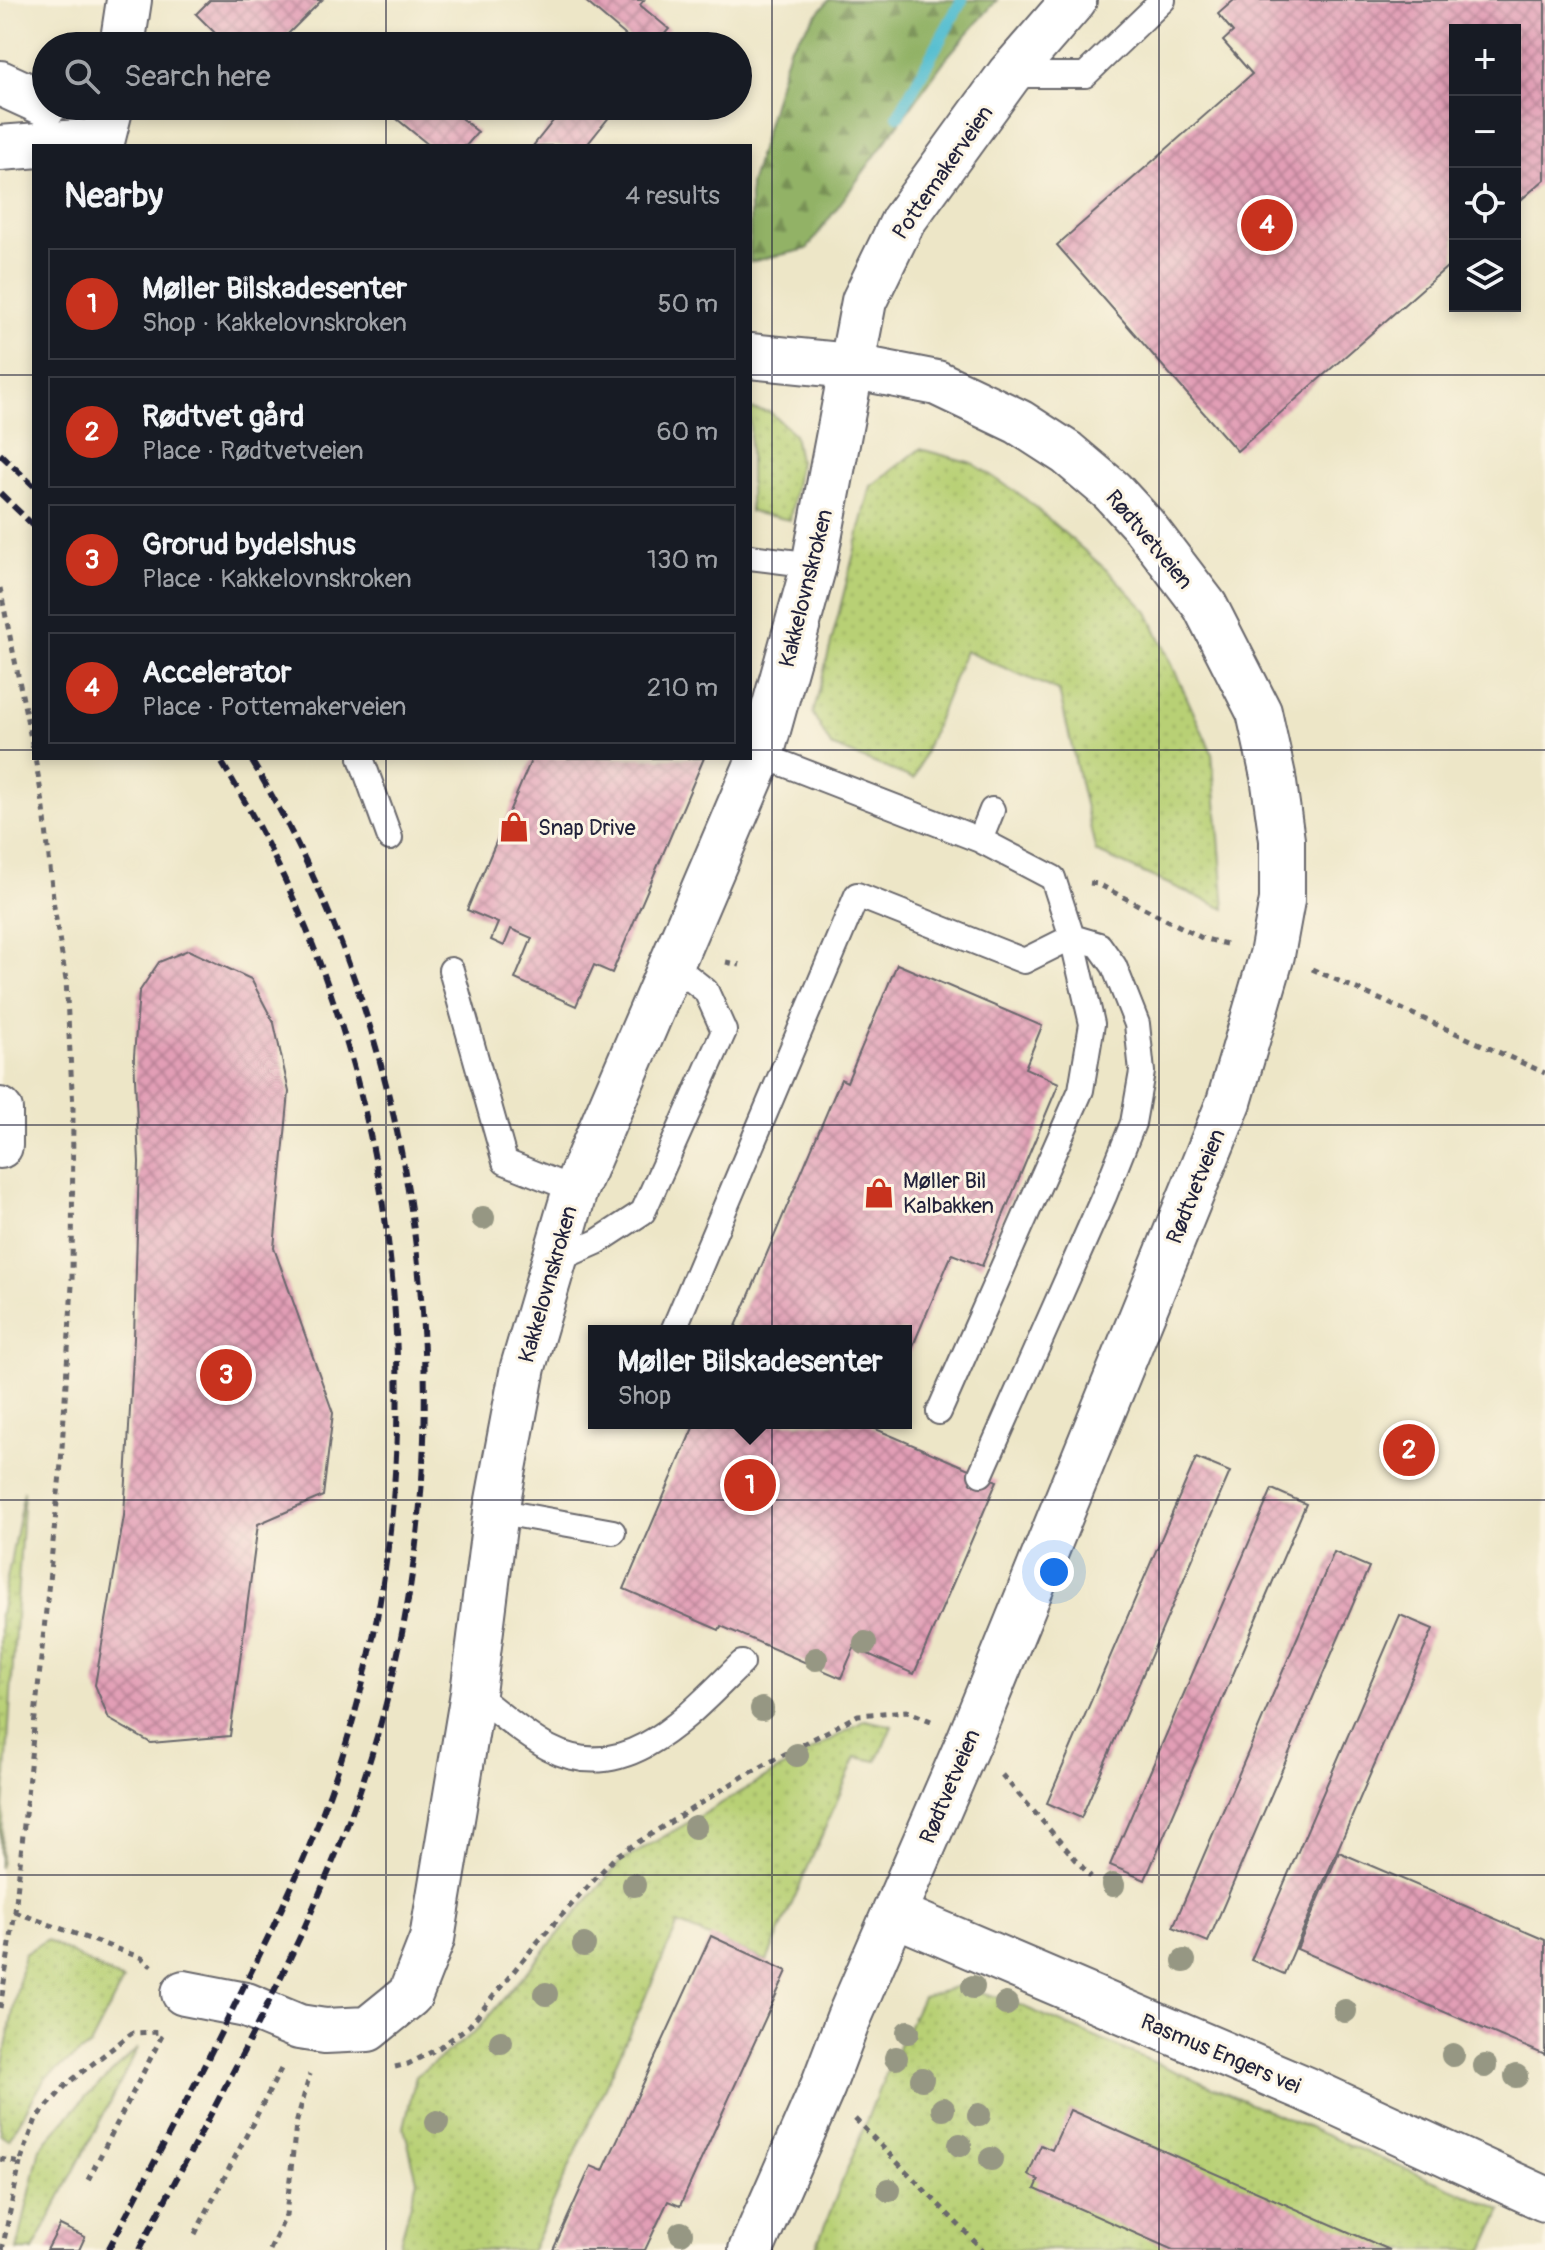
<!DOCTYPE html>
<meta charset="utf-8">
<style>
body{margin:0;font-family:Pangolin,sans-serif;background:#20242c;color:#f1f3f6}
.controls{position:absolute;right:24px;top:24px;display:grid;overflow:hidden;border-radius:0px;box-shadow:0 4px 12px #0003}
.controls button{width:72px;height:72px;display:grid;place-items:center;padding:0;border:0;border-bottom:2px solid #363941;background:#171b24;color:#f1f3f6;font:40px sans-serif}
.you{position:absolute;left:1054px;top:1572px;width:28px;height:28px;margin:-20px;border:6px solid #fff;border-radius:50%;background:#1a73e8;box-shadow:0 0 0 12px #1a73e833}
.badge{display:grid;place-items:center;width:52px;height:52px;border-radius:50%;background:#c8321e;color:#fff;font-size:26px;font-weight:700}
.pin{position:absolute;translate:-50% -50%;border:4px solid #fff;box-shadow:0 2px 8px #0006}
.popup{position:absolute;left:588px;top:1325px;width:324px;height:104px;box-sizing:border-box;display:grid;place-content:center;border-radius:0px;background:#171b24;filter:drop-shadow(0 2px 6px #0005);font-size:26px;white-space:nowrap;color:#9ea1a6}
.popup b{font-size:30px;color:#f1f3f6}
.popup::after{content:'';position:absolute;left:50%;top:100%;margin-left:-16px;border:16px solid transparent;border-top-color:#171b24}
.list{margin:0;padding:0;list-style:none}
h2{display:flex;justify-content:space-between;align-items:center;height:104px;margin:0;padding:0 32px;font-size:34px}
h2 small{font-size:26px;font-weight:400;color:#9ea1a6}
.list li{display:grid;grid-template-columns:52px 1fr auto;gap:24px;align-items:center;box-sizing:border-box;height:112px;margin:0 16px 16px;padding:0 16px;border:2px solid #363941;border-radius:0px}
.list b{display:block;font-size:30px;white-space:nowrap}
.list p{margin:0;font-size:26px;white-space:nowrap;color:#9ea1a6}
.list em{font-size:26px;font-style:normal;color:#9ea1a6}
.icon{flex:none;width:44px;height:44px;fill:none;stroke:currentColor;stroke-width:2;stroke-linecap:round;stroke-linejoin:round}
.map{position:relative;flex:none;width:1545px;height:2250px;overflow:hidden}
.search{position:absolute;background:#171b24;box-shadow:0 4px 12px #0003;left:32px;top:32px;width:720px;height:88px;display:flex;align-items:center;gap:20px;box-sizing:border-box;padding:0 28px;border-radius:44px;color:#9ea1a6;font-size:30px}
.panel{position:absolute;background:#171b24;box-shadow:0 4px 12px #0003;left:32px;top:144px;width:720px;height:616px;border-radius:0px}
.map>svg:first-child{display:block}
.green{fill:url(#green-dots);stroke:#6d7958;stroke-width:2}
.forest{fill:url(#forest-firs);stroke:#5a6a50;stroke-width:2}
.lines{fill:none;stroke-linecap:round;stroke-linejoin:round}
.stream{stroke:#54bed0;stroke-width:12}
.building{fill:url(#building-cross-hatch)}
.lane-casing{stroke:#69676c;stroke-width:28}
.street-casing{stroke:#69676c;stroke-width:48}
.secondary-casing{stroke:#69676c;stroke-width:48}
.highway-casing{stroke:#69676c;stroke-width:48}
.path{stroke:#69676c;stroke-width:5;stroke-dasharray:6 6;stroke-linecap:butt}
.lane{stroke:#fff;stroke-width:24}
.street{stroke:#fff;stroke-width:44}
.secondary{stroke:#fff;stroke-width:44}
.highway{stroke:#fff;stroke-width:44}
.rail{stroke:#22223b;stroke-width:6;stroke-dasharray:12 6;stroke-linecap:butt}
.tree{fill:#969783}
.grid{fill:none;stroke:#22223b;stroke-width:2;stroke-opacity:0.55}
.labels{text-anchor:middle;stroke-width:6;stroke-linejoin:round;paint-order:stroke}
.street-label{font-size:22px;fill:#22223b;stroke:#fcf5e5}
.poi-label{font-size:22px;fill:#22223b;stroke:#fcf5e5;text-anchor:start}
</style>
<div class="map">
<svg width="1545" height="2250" viewBox="0 0 1545 2250">
<defs>
<pattern id="green-dots" width="8" height="8" patternUnits="userSpaceOnUse" patternTransform="scale(2)"><rect width="8" height="8" fill="#b8d075"/><path d="M2 2h.1M6 6h.1" fill="none" stroke="#9eb266" stroke-width="1.8" stroke-linecap="round"/></pattern>
<pattern id="forest-firs" width="22" height="20" patternUnits="userSpaceOnUse" patternTransform="scale(2)"><rect width="22" height="20" fill="#92b266"/><path d="M5 1l3.5 6h-7zM16 11l3.5 6h-7z" fill="#779055"/></pattern>
<pattern id="building-cross-hatch" width="8" height="8" patternUnits="userSpaceOnUse" patternTransform="scale(2)"><rect width="8" height="8" fill="#e29eb6"/><path d="M0 0l8 8M0 8l8-8" fill="none" stroke="#b78095"/></pattern>
</defs>
<rect width="100%" height="100%" fill="#fcf5e5"/>
<filter id="ink" filterUnits="userSpaceOnUse"><feTurbulence type="fractalNoise" baseFrequency=".0125" numOctaves="2"/><feDisplacementMap in="SourceGraphic" scale="16" xChannelSelector="R" yChannelSelector="G"/><feConvolveMatrix kernelMatrix="1 2 1 2 8 2 1 2 1" color-interpolation-filters="sRGB"/></filter>
<filter id="wash" filterUnits="userSpaceOnUse"><feTurbulence type="fractalNoise" baseFrequency=".006" numOctaves="4" result="noise"/><feDisplacementMap in="SourceGraphic" scale="32" xChannelSelector="R" yChannelSelector="G"/><feGaussianBlur stdDeviation="1.8" result="paint"/><feColorMatrix in="noise" values="0 0 0 0 0 0 0 0 0 0 0 0 0 0 0 0 0 1.4 0 .05"/><feComposite in="paint" operator="in"/></filter>
<g filter="url(#wash)">
<rect width="100%" height="100%" fill="#ede6c7"/>
<!-- green -->
<path class="green" d="M750,409L770,412L794,434L799,461L790,520L750,512Z
M920,449L972,463L1022,496L1111,574L1148,612L1212,753L1225,909L1096,852L1059,691L965,651L914,779L831,746L813,714L871,486Z
M24,1491L0,1868V1615Z
M865,1720L892,1726L877,1761L856,1757L767,1961L678,1924L532,2250H398L417,2180L404,2127L416,2076L476,2031L620,1862Z
M46,1940L123,1981L90,2046L45,2078L9,2139L0,2134V2079L24,1954Z
M962,1986L1010,2001L1502,2210L1484,2250H815L879,2089L922,1997Z
M138,2048L33,2250H17L40,2148L83,2100Z"/>
<!-- forest -->
<path class="forest" d="M829,0H997L948,56L807,249L750,262V185L789,48Z"/>
<g class="lines">
<!-- stream -->
<path class="stream" d="M898,116L962,0"/>
</g>
<g id="blocks">
<!-- building -->
<path class="building" d="M210,0H322L276,46H228L196,14Z
M584,0H644L640,5L669,29L654,46H636L637,45Z
M1234,0H1545V179L1515,205V30H1455V260L1237,451L1057,245L1252,74L1223,41L1233,32L1218,14Z
M381,106H446L478,132L466,146H430Z
M565,106H618L586,146H533Z
M532,758H704L612,973L594,965L576,1006L515,979L532,938L511,929L504,946L491,940L498,923L467,910Z
M188,950L251,979L274,1023L289,1092L274,1248L333,1413L323,1496L258,1524L230,1736L151,1743L109,1719L95,1685L124,1516L134,1338L139,1162L134,1056L139,992L159,962Z
M897,964L1042,1026L1025,1068L1059,1083L982,1266L952,1254L906,1362V1331H734L841,1079L847,1082Z
M695,1423H873L871,1427L997,1481L914,1674L854,1648L841,1678L721,1626L719,1630L624,1589Z
M1196,1458L1230,1472L1081,1818L1047,1803Z
M1272,1489L1306,1504L1145,1880L1110,1865Z
M1334,1552L1369,1567L1208,1942L1173,1927Z
M1400,1615L1433,1629L1284,1974L1251,1960Z
M1339,1852L1545,1940V2055L1297,1949Z
M711,1936L787,1971L680,2206L668,2201L645,2250H553L591,2166L603,2171Z
M1070,2110L1390,2250H1173L1035,2189L1039,2180L1028,2175L1041,2145L1052,2150Z
M60,2225L85,2237L79,2250H47Z"/>
</g>
</g>
<g filter="url(#ink)">
<use href="#blocks" fill-opacity="0" stroke="#69676c" stroke-width="2"/>
<g class="lines">
<!-- lane casing -->
<g class="lane-casing">
<path id="lane" d="M1009,75H1085L1163,0
M750,557L814,565
M761,755L980,840L1053,878L1072,937L1092,1024L1081,1090L939,1412
M361,758L390,838
M980,840L992,810
M451,970L505,1162L575,1190
M554,1261L597,1242L643,1212L724,1031L706,991L672,964
M673,1331L857,895L1024,961L1072,937L1099,945L1114,966L1137,1024L1142,1072L1133,1123L1104,1196L981,1474
M496,1511L613,1532
M473,1693C496,1710 524,1735 549,1748C627,1789 691,1712 742,1663"/>
</g>
<!-- street casing -->
<g class="street-casing">
<path id="street" d="M122,46L129,0
M101,146L111,106
M895,1914L1306,2089L1545,2199
M184,1993L246,2005L299,2027L325,2031L368,2029L410,1995L432,1939L473,1693L496,1511L523,1367L575,1190L761,755L814,565L864,301L903,221L1009,75L1074,0"/>
</g>
<!-- secondary casing -->
<g class="secondary-casing">
<path id="secondary" d="M750,356L850,366L937,383L1019,422L1067,453L1112,491L1144,526L1205,606L1259,712L1273,776L1282,840V900L1272,955L1229,1102L970,1738L848,2020L823,2086L751,2250"/>
</g>
<!-- highway casing -->
<g class="highway-casing">
<path id="highway" d="M0,83L46,104
M0,148L79,142
M0,1110V1146"/>
</g>
<!-- path -->
<path class="path" d="M0,588L34,753
M1090,883L1098,884L1202,938L1230,945
M726,962L740,965
M1312,969L1545,1073
M1002,1775L1091,1877
M15,1912L142,1958L151,1966
M0,2008L15,1912L61,1464L72,1285L73,1108L66,980L54,907L44,809L35,758
M395,2067L408,2064L439,2048L469,2026L540,1939L616,1856L744,1776L858,1715L907,1711L931,1721
M855,2119L983,2250
M0,2159L20,2163L36,2119L68,2083L132,2033L163,2032
M88,2180L164,2032
M195,2234L282,2067
M2,2250L20,2163
M270,2250L286,2215L296,2124L310,2074"/>
<!-- lane -->
<use href="#lane" class="lane"/>
<!-- street -->
<use href="#street" class="street"/>
<!-- secondary -->
<use href="#secondary" class="secondary"/>
<!-- highway -->
<use href="#highway" class="highway"/>
<!-- rail -->
<path class="rail" d="M0,454L34,486
M0,493L34,526
M108,2250C154,2163 200,2076 243,1988C282,1910 320,1830 345,1747C446,1420 400,1049 219,758
M139,2250C214,2105 298,1961 354,1807C477,1467 438,1067 250,758"/>
</g>
<!-- trees -->
<g class="tree">
<circle cx="483" cy="1218" r="12"/>
<circle cx="865" cy="1643" r="12"/>
<circle cx="816" cy="1659" r="12"/>
<circle cx="762" cy="1709" r="12"/>
<circle cx="797" cy="1755" r="12"/>
<circle cx="695" cy="1827" r="12"/>
<circle cx="634" cy="1885" r="12"/>
<circle cx="1113" cy="1885" r="12"/>
<circle cx="584" cy="1945" r="12"/>
<circle cx="1184" cy="1961" r="12"/>
<circle cx="973" cy="1987" r="12"/>
<circle cx="546" cy="1994" r="12"/>
<circle cx="1006" cy="2004" r="12"/>
<circle cx="1345" cy="2011" r="12"/>
<circle cx="908" cy="2032" r="12"/>
<circle cx="501" cy="2042" r="12"/>
<circle cx="1453" cy="2055" r="12"/>
<circle cx="896" cy="2058" r="12"/>
<circle cx="1485" cy="2066" r="12"/>
<circle cx="1516" cy="2076" r="12"/>
<circle cx="922" cy="2079" r="12"/>
<circle cx="943" cy="2109" r="12"/>
<circle cx="979" cy="2115" r="12"/>
<circle cx="437" cy="2122" r="12"/>
<circle cx="960" cy="2145" r="12"/>
<circle cx="991" cy="2159" r="12"/>
<circle cx="889" cy="2190" r="12"/>
<circle cx="681" cy="2233" r="12"/>
</g>
</g>
<!-- grid -->
<path class="grid" d="M386,0V46M772,0V2250M1159,0V2250M386,106V146M0,375H34M750,375H1545M0,750H34M750,750H1545M386,758V2250M0,1125H1545M0,1500H1545M0,1875H1545"/>
<!-- icons -->
<defs>
<g id="shop-bare" transform="scale(2.4)"><path d="M-5-2.5h2.3a2.7 3.5 0 0 1 5.4 0H5L5.5 6h-11ZM-1.5-2.5h3a1.5 2.3 0 0 0-3 0Z" fill="#c8321e" stroke="#fcf5e5" stroke-width="2.5" paint-order="stroke"/></g>
</defs>
<g fill-rule="evenodd">
<use href="#shop-bare" x="514" y="827"/>
<use href="#shop-bare" x="879" y="1193"/>
</g>
<g class="labels">
<!-- street labels -->
<g class="street-label">
<text transform="translate(942 172) rotate(-55)" y="8">Pottemakerveien</text>
<text transform="translate(1150 539) rotate(50)" y="8">Rødtvetveien</text>
<text transform="translate(805 588) rotate(-76)" y="8">Kakkelovnskroken</text>
<text transform="translate(1195 1186) rotate(-68)" y="8">Rødtvetveien</text>
<text transform="translate(547 1284) rotate(-74)" y="8">Kakkelovnskroken</text>
<text transform="translate(949 1786) rotate(-67)" y="8">Rødtvetveien</text>
<text transform="translate(1221 2053) rotate(23)" y="8">Rasmus Engers vei</text>
</g>
<!-- poi labels -->
<g class="poi-label">
<text x="538" y="835">Snap Drive</text>
<text x="903" y="1188">Møller Bil<tspan x="903" dy="25">Kalbakken</tspan></text>
</g>
</g>
</svg>
<div class="controls">
<button>+</button>
<button>−</button>
<button><svg class="icon" aria-label="locate" viewBox="0 0 24 24"><circle cx="12" cy="12" r="6"/><path d="M12 2v4M12 18v4M2 12h4M18 12h4"/></svg></button>
<button><svg class="icon" aria-label="layers" viewBox="0 0 24 24"><path d="M12 4l9 5-9 5-9-5zM3 14l9 5 9-5"/></svg></button>
</div>
<div class="you"></div>
<div class="pin badge" style="left:750px;top:1485px">1</div>
<div class="popup"><b>Møller Bilskadesenter</b>Shop</div>
<div class="pin badge" style="left:1409px;top:1450px">2</div>
<div class="pin badge" style="left:226px;top:1375px">3</div>
<div class="pin badge" style="left:1267px;top:225px">4</div>
<div class="search"><svg class="icon" aria-label="search" viewBox="0 0 24 24"><circle cx="10" cy="10" r="6"/><path d="M15 15l6 6"/></svg>Search here</div>
<section class="panel">
<h2>Nearby<small>4 results</small></h2>
<ul class="list">
<li><span class="badge">1</span><div><b>Møller Bilskadesenter</b><p>Shop · Kakkelovnskroken</p></div><em>50 m</em></li>
<li><span class="badge">2</span><div><b>Rødtvet gård</b><p>Place · Rødtvetveien</p></div><em>60 m</em></li>
<li><span class="badge">3</span><div><b>Grorud bydelshus</b><p>Place · Kakkelovnskroken</p></div><em>130 m</em></li>
<li><span class="badge">4</span><div><b>Accelerator</b><p>Place · Pottemakerveien</p></div><em>210 m</em></li>
</ul>
</section>
</div>
